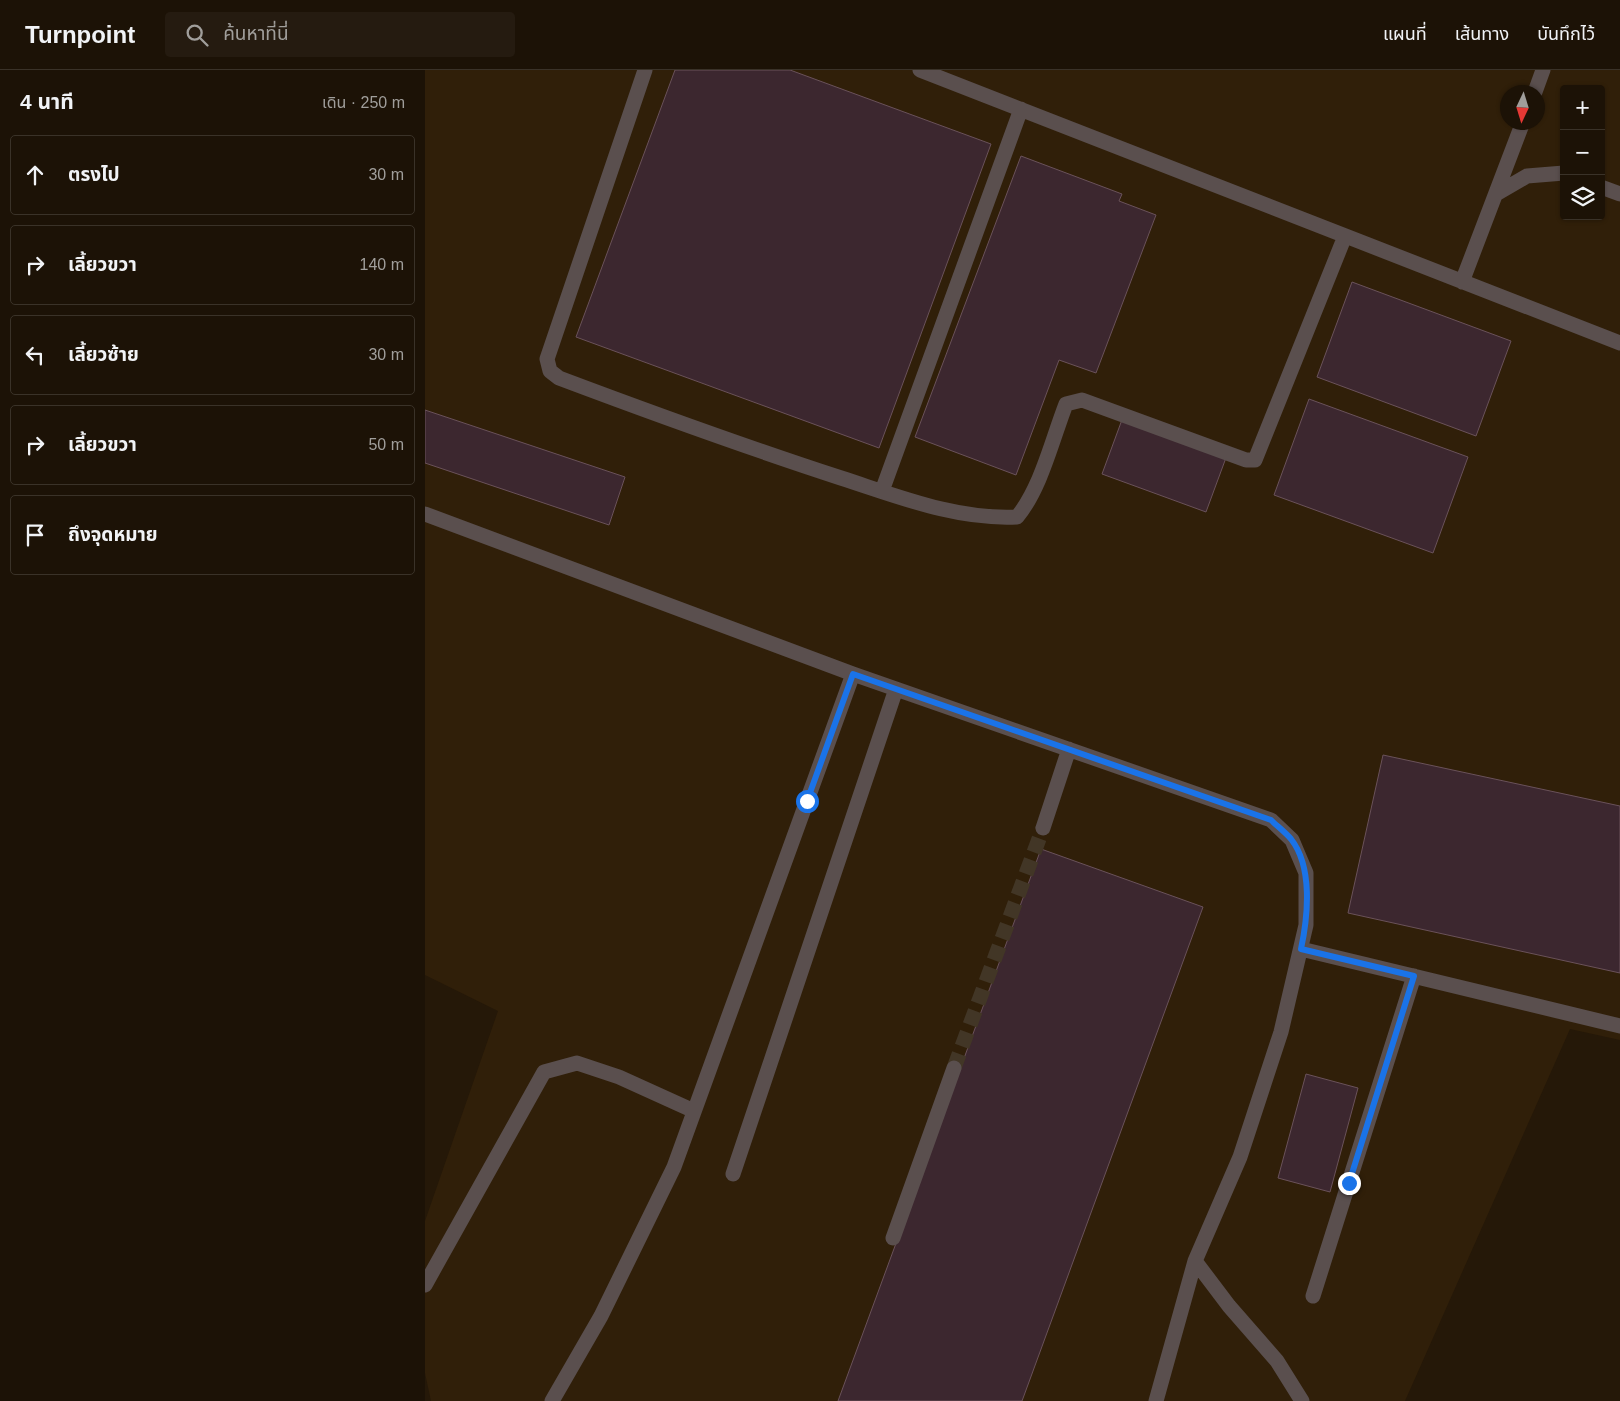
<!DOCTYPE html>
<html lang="th">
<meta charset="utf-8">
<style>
body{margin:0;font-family:Arial,"Noto Sans Thai",sans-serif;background:#251b10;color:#f1f3f6}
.controls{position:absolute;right:15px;top:15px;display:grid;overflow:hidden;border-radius:5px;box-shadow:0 1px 4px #0004}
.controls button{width:45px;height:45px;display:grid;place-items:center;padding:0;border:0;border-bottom:1px solid #3a3228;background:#1c1206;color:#f1f3f6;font:25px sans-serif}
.compass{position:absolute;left:1075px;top:15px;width:45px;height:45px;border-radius:50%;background:#1c1206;box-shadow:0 1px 4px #0004;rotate:184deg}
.stop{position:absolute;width:15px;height:15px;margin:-11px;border:4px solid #1a73e8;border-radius:50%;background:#fff}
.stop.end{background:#1a73e8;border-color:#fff;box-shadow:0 1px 5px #0008}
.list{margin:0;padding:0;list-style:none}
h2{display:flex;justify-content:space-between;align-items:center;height:65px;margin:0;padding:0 20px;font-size:21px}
h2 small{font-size:16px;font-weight:400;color:#a09e9b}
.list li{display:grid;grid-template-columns:32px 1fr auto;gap:15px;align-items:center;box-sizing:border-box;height:80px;margin:0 10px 10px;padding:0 10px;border:1px solid #3a3228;border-radius:5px}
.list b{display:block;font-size:19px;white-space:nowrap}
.list em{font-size:16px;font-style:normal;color:#a09e9b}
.icon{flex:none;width:28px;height:28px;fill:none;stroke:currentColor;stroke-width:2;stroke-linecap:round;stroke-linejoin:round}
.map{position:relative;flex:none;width:1195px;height:1331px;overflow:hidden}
header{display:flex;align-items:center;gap:30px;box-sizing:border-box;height:70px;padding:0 25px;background:#1c1206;border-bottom:1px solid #3a3228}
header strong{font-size:24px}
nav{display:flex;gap:28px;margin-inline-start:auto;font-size:18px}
.search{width:350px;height:45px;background:#251b10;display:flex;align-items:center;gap:12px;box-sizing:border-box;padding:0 18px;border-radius:5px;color:#a09e9b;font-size:19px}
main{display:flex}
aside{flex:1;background:#1c1206}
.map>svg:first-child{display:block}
.built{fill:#301f09;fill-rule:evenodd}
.building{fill:#3c272f;stroke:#6a525a}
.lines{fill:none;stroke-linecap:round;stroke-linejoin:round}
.minor-tunnel{stroke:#423626;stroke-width:15;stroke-dasharray:15 8;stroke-linecap:butt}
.minor{stroke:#5a4f4e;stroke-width:15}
.route{stroke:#1a73e8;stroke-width:6}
</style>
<header>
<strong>Turnpoint</strong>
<div class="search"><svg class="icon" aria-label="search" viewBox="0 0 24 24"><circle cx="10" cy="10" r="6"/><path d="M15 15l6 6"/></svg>ค้นหาที่นี่</div>
<nav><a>แผนที่</a><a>เส้นทาง</a><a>บันทึกไว้</a></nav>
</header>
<main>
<aside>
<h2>4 นาที<small>เดิน · 250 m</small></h2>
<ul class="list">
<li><svg class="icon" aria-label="ahead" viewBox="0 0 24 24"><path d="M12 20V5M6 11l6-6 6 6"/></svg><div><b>ตรงไป</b></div><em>30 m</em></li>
<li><svg class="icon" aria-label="right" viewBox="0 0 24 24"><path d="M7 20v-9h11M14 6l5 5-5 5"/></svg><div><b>เลี้ยวขวา</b></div><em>140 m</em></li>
<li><svg class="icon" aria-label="left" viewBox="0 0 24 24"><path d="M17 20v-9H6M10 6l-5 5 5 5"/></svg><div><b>เลี้ยวซ้าย</b></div><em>30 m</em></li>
<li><svg class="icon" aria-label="right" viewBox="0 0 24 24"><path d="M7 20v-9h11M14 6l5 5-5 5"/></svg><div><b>เลี้ยวขวา</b></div><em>50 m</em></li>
<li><svg class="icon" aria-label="arrive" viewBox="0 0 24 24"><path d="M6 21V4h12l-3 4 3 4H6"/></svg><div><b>ถึงจุดหมาย</b></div></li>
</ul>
</aside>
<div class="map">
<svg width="1195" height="1331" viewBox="0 0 1195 1331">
<rect width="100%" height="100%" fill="#251808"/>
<!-- built -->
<path class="built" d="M0,0H1195V970L1145,959L980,1331H6L0,1303V1151L73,941L0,905ZM1139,19H1176V146H1139ZM1082,22H1112V52H1082Z"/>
<!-- building -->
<path class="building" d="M250,0H365L566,74L454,378L151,267Z
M596,86L697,124L694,131L731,145L671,303L634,290L591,405L490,367Z
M927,212L1086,271L1051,366L892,307Z
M884,329L1043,387L1008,483L849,425Z
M0,340L200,407L184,455L0,393Z
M698,347L802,385L781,442L677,404Z
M958,685L1195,736V903L923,843Z
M616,779L778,837L597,1331H413Z
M881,1004L933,1018L905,1122L853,1108Z"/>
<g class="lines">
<!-- minor-tunnel -->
<path class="minor-tunnel" d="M529,998L618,758"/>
<!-- minor -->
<path class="minor" d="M220,0L122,289L125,301L134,308C227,343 321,377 416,408C472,426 531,450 592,447C616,418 627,370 641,334L657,330L821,390H830L920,166
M495,0L1195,273
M1110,22L1118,0
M1176,117L1195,124
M1071,124L1102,106L1139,103
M1037,212L1098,52
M457,421L596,39
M0,444L428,604L846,750L867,770L881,803V855L856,962L815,1087L770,1191L731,1331
M618,758L644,679
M876,879L1195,956
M308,1104L471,619
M468,1168L529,998
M770,1191L804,1236L852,1291L877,1331
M0,1215L119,1002L152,993L194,1007L269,1041
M888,1226L989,906
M127,1331L176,1246L249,1097L428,604"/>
</g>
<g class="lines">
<!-- route -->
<path class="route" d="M382,731L428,604L846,750C852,756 860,762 866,769C888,797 883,846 876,879L989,906L924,1113"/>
</g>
</svg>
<div class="controls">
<button>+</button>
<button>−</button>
<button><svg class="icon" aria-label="layers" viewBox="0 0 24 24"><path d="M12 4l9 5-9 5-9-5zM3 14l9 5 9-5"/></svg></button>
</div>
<svg class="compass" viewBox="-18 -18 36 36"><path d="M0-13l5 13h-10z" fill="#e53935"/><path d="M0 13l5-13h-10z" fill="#a09e9b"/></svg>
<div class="stop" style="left:382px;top:731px"></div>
<div class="stop end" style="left:924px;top:1113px"></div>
</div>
</main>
